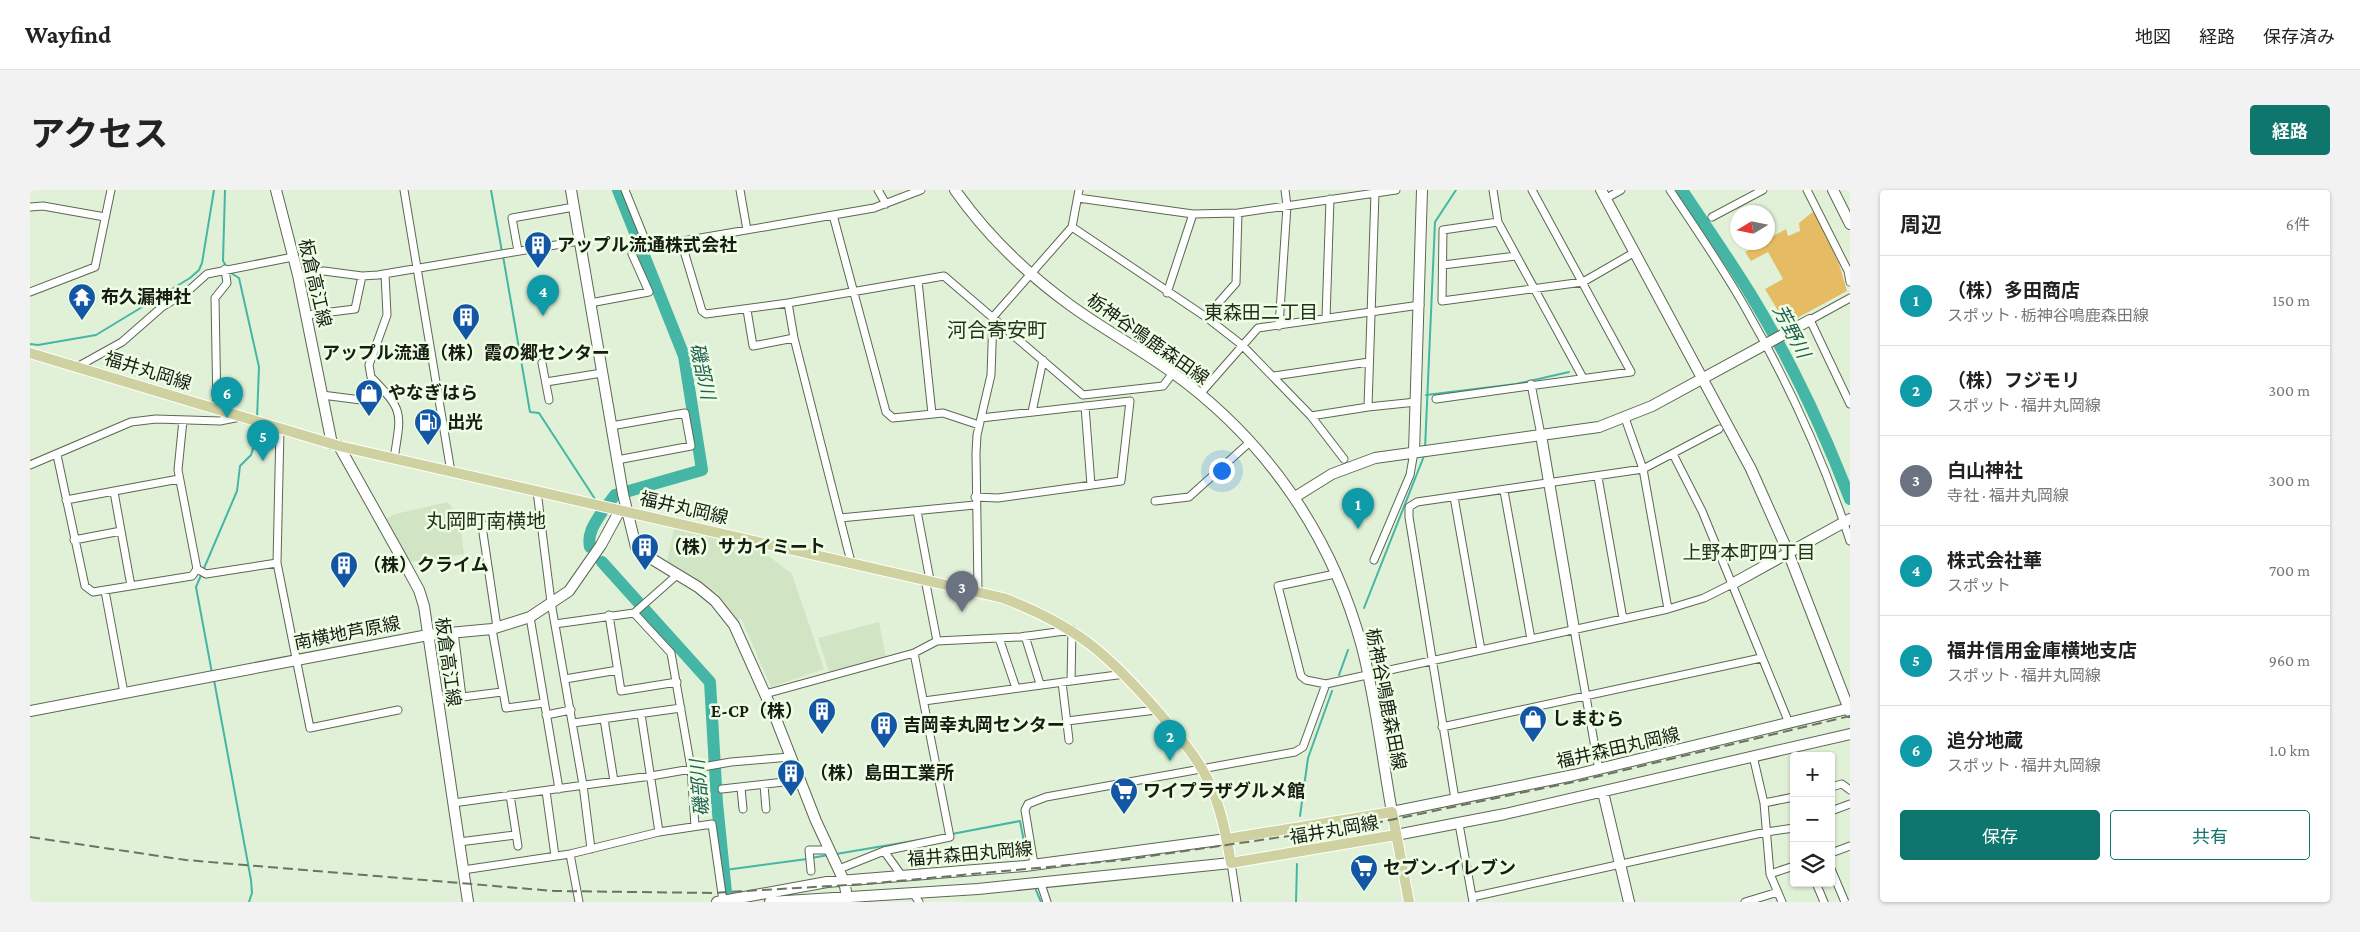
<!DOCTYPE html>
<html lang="ja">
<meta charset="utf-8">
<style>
body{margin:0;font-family:"Crimson Pro","Noto Sans JP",serif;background:#f2f2f2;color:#222}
.controls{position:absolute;right:15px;bottom:15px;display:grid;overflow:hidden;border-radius:5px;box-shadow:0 1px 4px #0004}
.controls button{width:45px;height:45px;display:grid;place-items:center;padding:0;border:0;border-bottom:1px solid #e0e0e0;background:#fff;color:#222;font:25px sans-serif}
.compass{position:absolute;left:1700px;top:15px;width:45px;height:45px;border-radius:50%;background:#fff;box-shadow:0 1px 4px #0004;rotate:260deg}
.you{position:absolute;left:1191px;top:280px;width:18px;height:18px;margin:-12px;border:4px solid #fff;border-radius:50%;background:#1a73e8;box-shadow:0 0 0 8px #1a73e833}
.badge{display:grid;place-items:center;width:32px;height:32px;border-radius:50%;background:#0f766e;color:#fff;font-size:16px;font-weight:700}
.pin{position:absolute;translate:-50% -41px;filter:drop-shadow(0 1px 2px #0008)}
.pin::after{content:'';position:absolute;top:26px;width:18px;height:15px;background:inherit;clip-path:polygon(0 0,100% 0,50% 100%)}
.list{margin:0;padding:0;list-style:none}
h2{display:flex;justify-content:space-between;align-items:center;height:65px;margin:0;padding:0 20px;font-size:21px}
h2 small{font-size:16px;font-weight:400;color:#767676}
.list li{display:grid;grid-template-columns:32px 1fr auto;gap:15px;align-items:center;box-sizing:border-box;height:90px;padding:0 20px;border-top:1px solid #e0e0e0}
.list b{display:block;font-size:19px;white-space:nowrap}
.list p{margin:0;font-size:16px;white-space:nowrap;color:#767676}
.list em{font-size:16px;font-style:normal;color:#767676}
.actions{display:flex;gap:10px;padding:15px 20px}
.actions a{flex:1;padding:11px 0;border:1px solid #0f766e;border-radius:5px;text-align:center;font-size:18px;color:#0f766e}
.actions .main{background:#0f766e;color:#fff}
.icon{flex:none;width:28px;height:28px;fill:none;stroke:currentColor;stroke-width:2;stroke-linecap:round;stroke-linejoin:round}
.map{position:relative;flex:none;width:1820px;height:712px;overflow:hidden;border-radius:5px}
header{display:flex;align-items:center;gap:30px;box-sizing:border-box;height:70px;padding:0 25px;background:#fff;border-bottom:1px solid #e0e0e0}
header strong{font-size:24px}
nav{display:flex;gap:28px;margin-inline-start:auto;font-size:18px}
.intro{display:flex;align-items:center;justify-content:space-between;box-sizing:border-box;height:120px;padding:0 30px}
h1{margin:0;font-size:35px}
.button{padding:12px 22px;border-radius:5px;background:#0f766e;color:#fff;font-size:18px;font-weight:700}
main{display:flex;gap:30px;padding:0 30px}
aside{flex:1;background:#fff;border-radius:5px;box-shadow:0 1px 4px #0004}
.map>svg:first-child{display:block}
.built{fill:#d1e5c5}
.green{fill:#e5bc63}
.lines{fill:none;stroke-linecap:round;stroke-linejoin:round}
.stream{stroke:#45b6a6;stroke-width:2}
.river{stroke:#45b6a6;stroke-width:12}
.street-casing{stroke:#5b6852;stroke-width:9}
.secondary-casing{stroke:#5b6852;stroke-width:12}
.primary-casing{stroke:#fff;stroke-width:12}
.street{stroke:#fff;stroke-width:7}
.secondary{stroke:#fff;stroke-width:10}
.primary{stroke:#d0d1a1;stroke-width:10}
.rail{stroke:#6a7464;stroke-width:2;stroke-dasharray:10 5;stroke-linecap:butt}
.labels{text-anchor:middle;stroke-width:5;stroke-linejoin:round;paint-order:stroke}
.poi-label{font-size:18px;font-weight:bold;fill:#181d14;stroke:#eefee4;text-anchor:start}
.street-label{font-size:18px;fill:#181d14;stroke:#eefee4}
.neighbourhood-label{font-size:19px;fill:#24301c;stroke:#eefee4}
.water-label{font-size:19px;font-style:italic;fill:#235f57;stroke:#eefee4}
.quarter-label{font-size:20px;fill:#24301c;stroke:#eefee4}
</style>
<header>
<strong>Wayfind</strong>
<nav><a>地図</a><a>経路</a><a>保存済み</a></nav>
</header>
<div class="intro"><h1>アクセス</h1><a class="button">経路</a></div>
<main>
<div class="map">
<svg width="1820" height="712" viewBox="0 0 1820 712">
<rect width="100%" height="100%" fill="#e1f1d7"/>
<!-- built -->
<path class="built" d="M418,312L432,333L430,334L434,364L379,372L354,330L365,324Z
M644,339L724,355L762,384L794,479L741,497L711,428L706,431L688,404L637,371Z
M849,432L856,468L799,482L788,448Z"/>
<!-- green -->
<path class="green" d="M1785,20L1809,74L1817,101L1756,134L1735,99L1753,89L1738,62L1721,71L1715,62L1731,53L1738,52V49L1756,39L1758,46L1770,41L1769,33Z"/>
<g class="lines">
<!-- stream -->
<path class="stream" d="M195,0L193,71L197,77
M461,0L472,62
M473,66L500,222L509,223L565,309
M201,83L209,88L229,177L227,228
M0,154L8,155L66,145L160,88L169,80L172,73L184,0
M1396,205L1486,194L1539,182
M1395,259L1405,32L1426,0
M1334,418L1394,266
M182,483L166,397L207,301L210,276L221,265L225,252L226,238
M1309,485L1318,460
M184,490L221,690L222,703L219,712
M1270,626L1278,568L1302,501
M922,644L990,631L997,667
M806,664L895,649
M781,668L799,665
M695,680L777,669
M1006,700L1011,712
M1266,712L1267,674"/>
<!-- river -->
<path class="river" d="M1652,0C1675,35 1699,69 1721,105C1760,169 1793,239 1820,309
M579,313L585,305L672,280L654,166L588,0
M560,357C557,343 565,333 572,322
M572,372L680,492L687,613L697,712"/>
<!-- street casing -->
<g class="street-casing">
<path id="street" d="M374,0L421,282
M595,0L618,57L844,18L891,0
M710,0L717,40
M848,0L856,14
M1463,0L1468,32L1553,188
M1640,0C1666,39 1693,78 1716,119C1758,192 1794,271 1820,351
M1777,0L1818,81L1820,92
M1048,8L1163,24L1208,23L1366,0
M1575,9L1591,0
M0,17L13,16L75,27
M803,25L856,222L863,228L913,223L949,235
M1682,27L1733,0
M1468,32L1413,40L1412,111L1553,92L1605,62
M1042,37L1176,127L1212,155L1281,226L1338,217L1345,3
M651,51L672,121L676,124L758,113L914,86L1053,205L1133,196L1143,183
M488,61L482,28L544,17
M1413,75L1486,66
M355,84L357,125L339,175L341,187C375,222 371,222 364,269
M268,85L294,81L332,86L348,85L549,51
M888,91L902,224
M0,102L65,77L81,0
M1137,103L1163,24
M1820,108L1780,130L1820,214
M560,113L619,102L602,64
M758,113L764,148L821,372
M717,120L723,156L764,148
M277,125L325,119L332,86
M1176,127L1206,93L1208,23
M1296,128L1300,9
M1249,136L1257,16L1255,0
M512,173L519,210
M47,177L92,152L132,117L157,102L177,84L263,67
M1244,186L1339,172
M516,192L572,183
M1501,194L1511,245
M1170,204L1228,138L1390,115
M292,205L339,211L353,200
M1406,209L1601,182L1502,0
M1055,216L1061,295
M1338,217L1386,212
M187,219L185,108L197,93L195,79
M1002,222L1013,170
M1281,226L1314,269
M1595,228L1613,279L1638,419
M153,230L148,280L167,379
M581,236L655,223L661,256L587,270
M250,239L247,373L280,538L368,520
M1643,264L1672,321L1759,533
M27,265L55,396L63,402L162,386L167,379L176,384L247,373
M0,275L101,232L126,229L190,231L210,227
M1568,287L1593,429
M507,301L521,412L553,595L561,659
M1474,301L1501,449
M84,302L101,396
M945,307L968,308L1091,291L1100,211L951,228
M1424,307L1451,460
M36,310L149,289
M1125,311L1159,307L1220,252
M887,321L900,390
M810,328L945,315
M44,350L91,341
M1344,370L1380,285L1384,262
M1305,384L1248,396L1271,486L1276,490L1296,494L1638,419L1674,408L1702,394
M948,400L946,263L947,245L961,185L963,127L1042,37L1049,0
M75,401L94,503
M604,423L641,463L661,578L665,636
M579,425L591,501L647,492
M500,427L529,599
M525,434L604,423L647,385
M467,437L452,336L511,327
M462,439L476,518L514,513
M1544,439L1569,580
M424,442L432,507
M995,446L1010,494
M969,448L986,498
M535,489L588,480
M1041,491L1095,484
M1032,492L1039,550
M735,504L884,463L907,451L895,389
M408,510L472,502
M894,511L1041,491L1042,440L990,447L907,451
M611,524L629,642
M516,525L541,520
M574,529L584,591
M1037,531L1126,520
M543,533L651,518
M1412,537L1731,468
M1723,566L1734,613L1740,684L1752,712
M734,595L736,619
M1801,597L1812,594L1820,600
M711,598L713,619
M692,599L771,590
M516,601L525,666
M480,605L488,656
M1425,609L1379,327V317L1387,312L1613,279L1689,239
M423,613L621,586L701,572L760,567
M1734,613L1764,607
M1801,621L1820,614
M1429,634L1443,712
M429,652L485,645
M854,661L872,686
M1801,663L1820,656
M540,664L549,712
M1201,673L1207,712
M1004,674L995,620L998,614L1016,607L1265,562L1273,557L1296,494
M809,679L854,661L920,647L884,463
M1801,679L1815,712
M433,680L540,664L629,642L682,634L693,711
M781,681L779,660H800
M1740,684L1764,676
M1786,693L1794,712
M1011,694L1017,712
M883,703L889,712
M1442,707L1736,642L1764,638
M1715,712L1748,702"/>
</g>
<!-- secondary casing -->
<g class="secondary-casing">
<path id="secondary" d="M246,0L268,85L302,254
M541,0L593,304L606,357L612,363L668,397L685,411L704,435L744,524L786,631L814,691L818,712
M925,0C956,44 996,83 1040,115C1073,139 1110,159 1143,183C1237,251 1302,346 1332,457C1346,511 1352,567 1362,622L1544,585L1820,518
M1571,0L1721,279L1758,362L1820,522
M1803,0L1820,34
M1511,245L1544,439
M309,256L371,367L389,400L394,416L438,712
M1384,262L1392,0
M1265,307L1302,284L1345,268L1569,237L1622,216L1780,130
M1702,394L1820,329
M0,521L398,445L462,439L500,427L539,401L571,355L590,320
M1573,602L1599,712
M1366,645L1475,624L1820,544
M687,712L797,692L995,676L1197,649
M740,712L948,699L1201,673"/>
</g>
<!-- primary casing -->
<g class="primary-casing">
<path id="primary" d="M0,163L309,256L973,408C1047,436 1079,465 1130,524C1148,545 1167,567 1179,592C1191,618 1196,645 1201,673L1366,645
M1197,649L1362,622L1379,712"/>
</g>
<!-- street -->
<use href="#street" class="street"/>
<!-- secondary -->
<use href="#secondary" class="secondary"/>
<!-- primary -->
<use href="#primary" class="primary"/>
<!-- rail -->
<path class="rail" d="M0,647L156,670L524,701L682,703L835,694L1093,670L1341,634L1553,590L1820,526"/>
</g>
<!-- icons -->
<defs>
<g id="building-pin" transform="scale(1.4375)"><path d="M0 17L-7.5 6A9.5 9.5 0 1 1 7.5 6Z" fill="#1356a6" stroke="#eefee4"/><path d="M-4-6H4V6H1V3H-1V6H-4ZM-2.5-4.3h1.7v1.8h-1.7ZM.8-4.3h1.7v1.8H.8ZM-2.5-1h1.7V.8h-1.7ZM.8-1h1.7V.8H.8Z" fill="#fff"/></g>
<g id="temple-pin" transform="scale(1.4375)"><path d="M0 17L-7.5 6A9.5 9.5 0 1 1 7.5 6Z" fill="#1356a6" stroke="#eefee4"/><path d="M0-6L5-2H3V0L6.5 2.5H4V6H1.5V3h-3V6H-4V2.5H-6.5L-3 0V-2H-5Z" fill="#fff"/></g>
<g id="shop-pin" transform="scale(1.4375)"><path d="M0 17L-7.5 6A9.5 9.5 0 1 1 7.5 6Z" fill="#1356a6" stroke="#eefee4"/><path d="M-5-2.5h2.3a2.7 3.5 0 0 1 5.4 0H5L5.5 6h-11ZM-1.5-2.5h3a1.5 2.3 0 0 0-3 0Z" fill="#fff"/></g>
<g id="fuel-pin" transform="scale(1.4375)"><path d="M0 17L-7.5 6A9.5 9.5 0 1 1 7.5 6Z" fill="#1356a6" stroke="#eefee4"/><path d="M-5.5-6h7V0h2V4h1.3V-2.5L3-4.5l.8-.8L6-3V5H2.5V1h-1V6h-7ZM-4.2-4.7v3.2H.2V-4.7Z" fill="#fff"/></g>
<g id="supermarket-pin" transform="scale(1.4375)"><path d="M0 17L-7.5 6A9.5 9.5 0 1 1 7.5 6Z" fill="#1356a6" stroke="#eefee4"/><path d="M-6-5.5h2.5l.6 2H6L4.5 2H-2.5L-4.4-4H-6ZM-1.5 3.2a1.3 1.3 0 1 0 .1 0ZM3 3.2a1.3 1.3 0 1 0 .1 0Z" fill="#fff"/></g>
</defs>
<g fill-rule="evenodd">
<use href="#building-pin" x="508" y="55"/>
<use href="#temple-pin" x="52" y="107"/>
<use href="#building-pin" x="436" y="127"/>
<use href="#shop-pin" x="339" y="203"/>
<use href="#fuel-pin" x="398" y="232"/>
<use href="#building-pin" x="615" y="357"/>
<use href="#building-pin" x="314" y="375"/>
<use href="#building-pin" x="792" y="521"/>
<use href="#shop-pin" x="1503" y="529"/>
<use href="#building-pin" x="854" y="535"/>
<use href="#building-pin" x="761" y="583"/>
<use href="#supermarket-pin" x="1094" y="601"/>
<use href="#supermarket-pin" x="1334" y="678"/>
</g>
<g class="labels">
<!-- poi labels -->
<g class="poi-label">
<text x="527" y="61">アップル流通株式会社</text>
<text x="71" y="113">布久漏神社</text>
<text x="436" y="169" text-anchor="middle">アップル流通（株）霞の郷センター</text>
<text x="358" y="209">やなぎはら</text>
<text x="417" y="238">出光</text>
<text x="634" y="363">（株）サカイミート</text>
<text x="333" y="381">（株）クライム</text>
<text x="773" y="527" text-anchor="end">E-CP（株）</text>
<text x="1522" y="535">しまむら</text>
<text x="873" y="541">吉岡幸丸岡センター</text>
<text x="780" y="589">（株）島田工業所</text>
<text x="1113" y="607">ワイプラザグルメ館</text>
<text x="1353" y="684">セブン-イレブン</text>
</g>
<!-- street labels -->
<g class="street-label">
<text transform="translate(285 93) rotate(77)" y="6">板倉高江線</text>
<text transform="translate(1118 149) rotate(35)" y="6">栃神谷鳴鹿森田線</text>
<text transform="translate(118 181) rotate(17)" y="6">福井丸岡線</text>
<text transform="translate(654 318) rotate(13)" y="6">福井丸岡線</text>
<text transform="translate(317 443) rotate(-11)" y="6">南横地芦原線</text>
<text transform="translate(418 472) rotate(82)" y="6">板倉高江線</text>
<text transform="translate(1356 509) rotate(79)" y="6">栃神谷鳴鹿森田線</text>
<text transform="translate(1588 558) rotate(-13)" y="6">福井森田丸岡線</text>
<text transform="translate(1304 640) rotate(-10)" y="6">福井丸岡線</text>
<text transform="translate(940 664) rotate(-5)" y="6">福井森田丸岡線</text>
</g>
<!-- neighbourhood labels -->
<g class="neighbourhood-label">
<text x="1231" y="129">東森田二丁目</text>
<text x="1719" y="369">上野本町四丁目</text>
</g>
<!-- water labels -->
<g class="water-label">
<text transform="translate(1762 141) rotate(62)" y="7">芳野川</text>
<text transform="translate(673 181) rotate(78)" y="7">磯部川</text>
<text transform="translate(669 598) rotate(-95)" y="7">磯部川</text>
</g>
<!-- quarter labels -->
<g class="quarter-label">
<text x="967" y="147">河合寄安町</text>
<text x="456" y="338">丸岡町南横地</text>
</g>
</g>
</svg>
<div class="controls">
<button>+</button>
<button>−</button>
<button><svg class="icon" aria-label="layers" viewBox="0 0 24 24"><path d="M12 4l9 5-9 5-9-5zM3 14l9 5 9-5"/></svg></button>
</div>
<svg class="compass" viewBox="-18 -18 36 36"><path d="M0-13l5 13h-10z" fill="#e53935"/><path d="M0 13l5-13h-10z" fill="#767676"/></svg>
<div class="you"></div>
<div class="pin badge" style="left:1328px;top:339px;background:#0f9aa8">1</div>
<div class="pin badge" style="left:1140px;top:571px;background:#0f9aa8">2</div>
<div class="pin badge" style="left:932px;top:422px;background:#6b7280">3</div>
<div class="pin badge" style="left:513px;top:126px;background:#0f9aa8">4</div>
<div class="pin badge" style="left:233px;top:271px;background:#0f9aa8">5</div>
<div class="pin badge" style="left:197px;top:228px;background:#0f9aa8">6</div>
</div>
<aside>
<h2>周辺<small>6件</small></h2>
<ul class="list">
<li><span class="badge" style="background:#0f9aa8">1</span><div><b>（株）多田商店</b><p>スポット · 栃神谷鳴鹿森田線</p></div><em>150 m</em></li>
<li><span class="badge" style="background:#0f9aa8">2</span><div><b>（株）フジモリ</b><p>スポット · 福井丸岡線</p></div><em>300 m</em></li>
<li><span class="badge" style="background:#6b7280">3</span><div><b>白山神社</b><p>寺社 · 福井丸岡線</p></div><em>300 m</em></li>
<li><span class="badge" style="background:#0f9aa8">4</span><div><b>株式会社華</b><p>スポット</p></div><em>700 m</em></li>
<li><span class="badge" style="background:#0f9aa8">5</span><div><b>福井信用金庫横地支店</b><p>スポット · 福井丸岡線</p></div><em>960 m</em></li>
<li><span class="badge" style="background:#0f9aa8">6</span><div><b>追分地蔵</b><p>スポット · 福井丸岡線</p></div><em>1.0 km</em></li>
</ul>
<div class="actions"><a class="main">保存</a><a>共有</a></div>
</aside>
</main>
